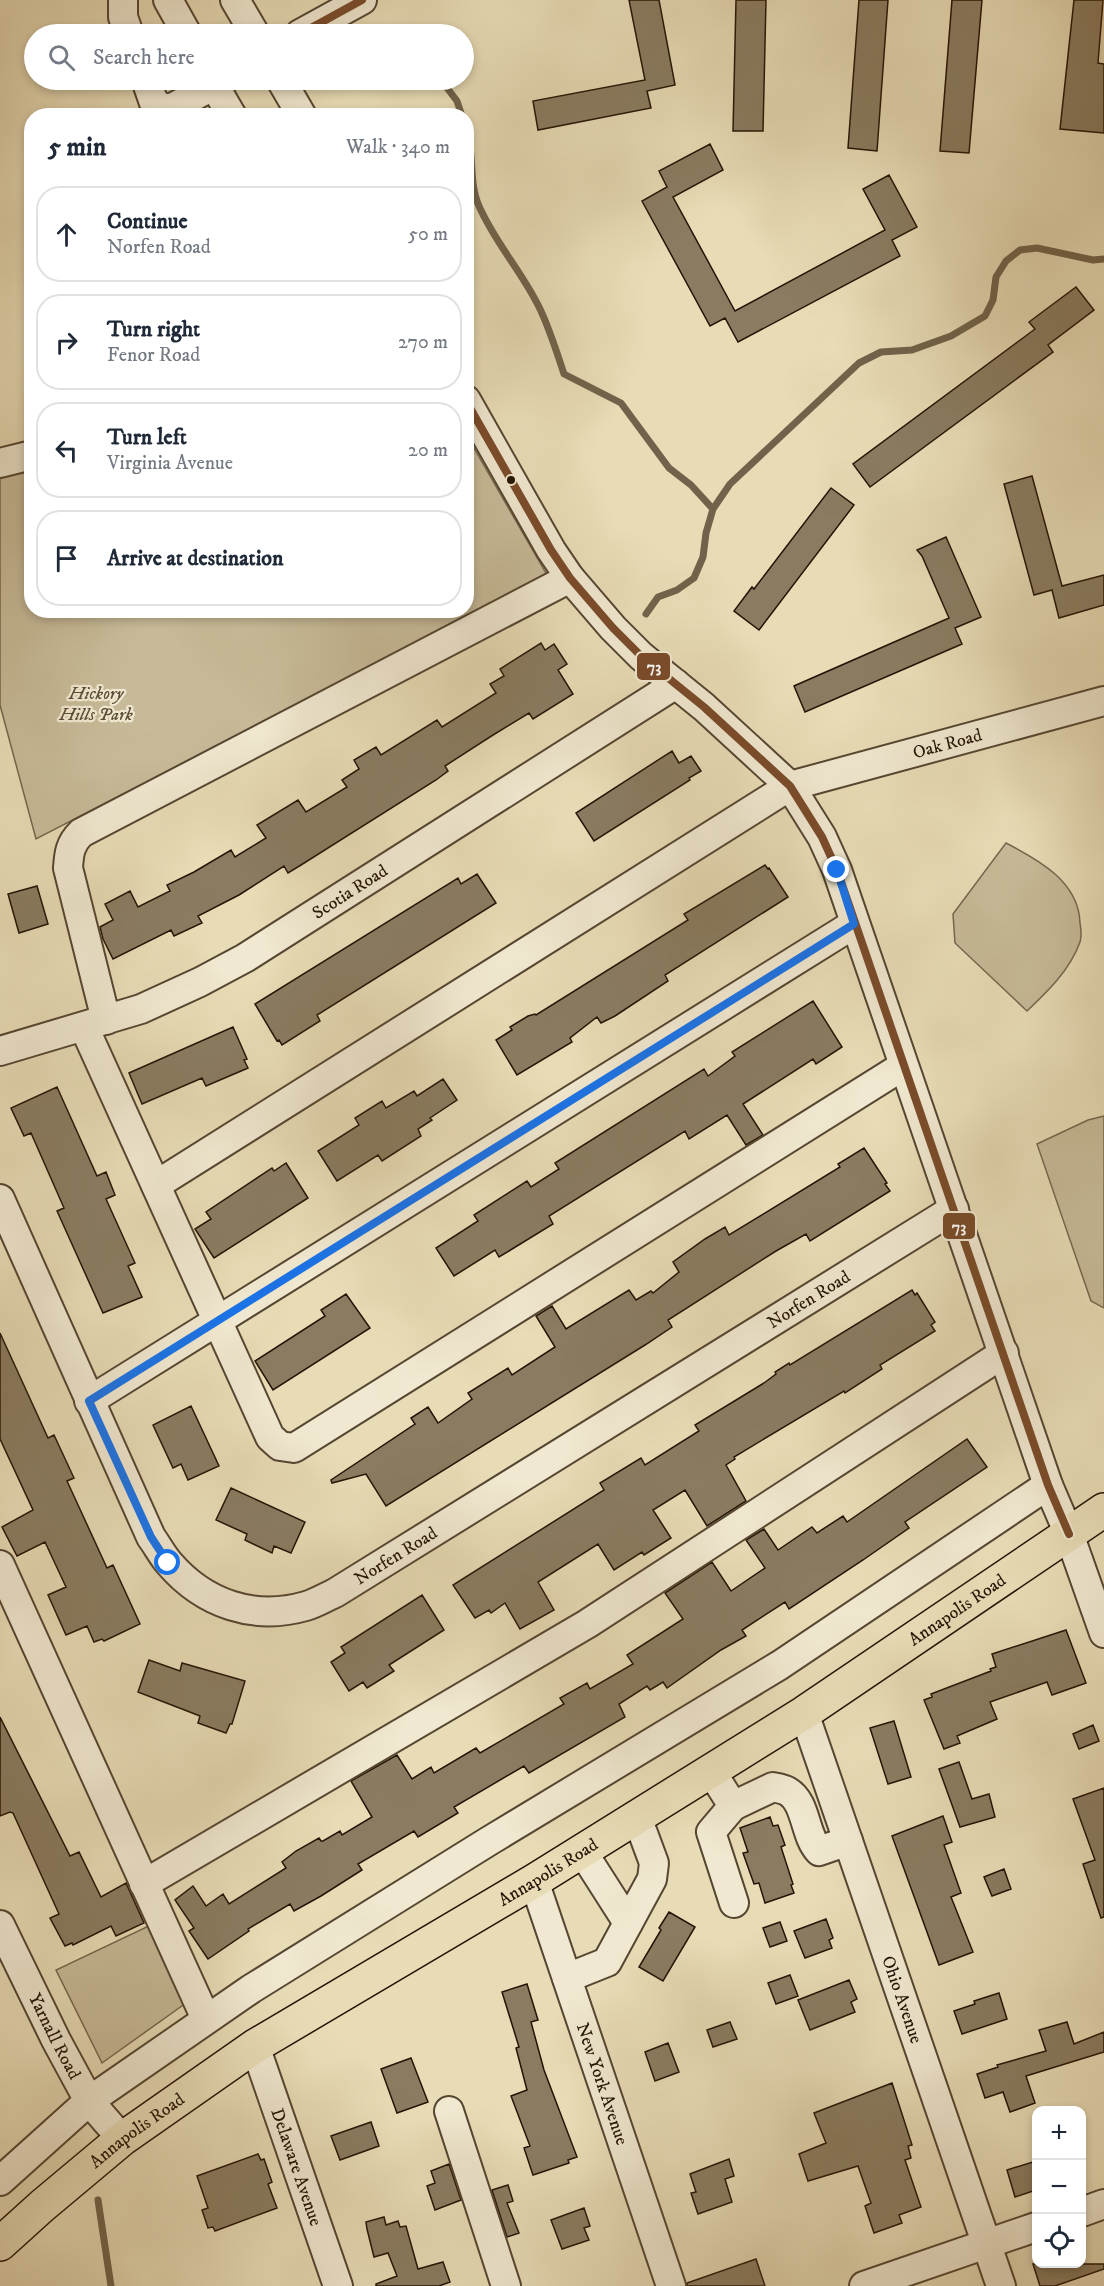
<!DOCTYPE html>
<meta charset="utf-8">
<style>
body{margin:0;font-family:"IM FELL DW Pica",serif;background:#f2f2f3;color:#1f2937}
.controls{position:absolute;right:18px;bottom:18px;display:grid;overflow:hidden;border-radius:12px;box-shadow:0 3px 9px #0003}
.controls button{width:54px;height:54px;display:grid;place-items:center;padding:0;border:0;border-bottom:2px solid #e0e1e3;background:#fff;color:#1f2937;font:30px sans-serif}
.stop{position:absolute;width:18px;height:18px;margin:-14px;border:4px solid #1a73e8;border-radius:50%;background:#fff}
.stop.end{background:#1a73e8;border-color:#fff;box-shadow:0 2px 6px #0008}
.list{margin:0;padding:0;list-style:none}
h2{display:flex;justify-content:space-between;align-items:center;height:78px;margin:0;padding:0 24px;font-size:26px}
h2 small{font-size:20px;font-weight:400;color:#747a83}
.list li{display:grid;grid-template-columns:39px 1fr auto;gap:18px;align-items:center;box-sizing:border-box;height:96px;margin:0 12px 12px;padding:0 12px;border:2px solid #e0e1e3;border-radius:24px}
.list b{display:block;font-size:22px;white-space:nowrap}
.list p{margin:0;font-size:20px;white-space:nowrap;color:#747a83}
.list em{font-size:20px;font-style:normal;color:#747a83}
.icon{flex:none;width:33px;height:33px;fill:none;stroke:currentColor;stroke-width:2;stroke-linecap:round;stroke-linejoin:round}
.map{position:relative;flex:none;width:1104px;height:2286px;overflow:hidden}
.search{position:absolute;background:#fff;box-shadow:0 3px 9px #0003;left:24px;top:24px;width:450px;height:66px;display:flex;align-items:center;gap:15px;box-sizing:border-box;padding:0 21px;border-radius:33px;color:#747a83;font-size:22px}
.panel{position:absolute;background:#fff;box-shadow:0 3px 9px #0003;left:24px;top:108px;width:450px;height:510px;border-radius:24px}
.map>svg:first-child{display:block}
.green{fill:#c7ba98;stroke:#76674e;stroke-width:1.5}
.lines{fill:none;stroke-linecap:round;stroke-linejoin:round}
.stream{stroke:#71634b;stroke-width:7}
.building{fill:#8a7c61;stroke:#241405;stroke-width:1.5}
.minor-casing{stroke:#554631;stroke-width:32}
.major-casing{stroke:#241405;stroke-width:36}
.minor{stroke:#f0e8d0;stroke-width:28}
.major{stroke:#e8dcb6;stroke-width:33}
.bus-1-casing{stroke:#f0e8d0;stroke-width:12}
.bus-1{stroke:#7a4b2a;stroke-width:8}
.route{stroke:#1a73e8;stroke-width:8}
.bus-dot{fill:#241405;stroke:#f0e8d0;stroke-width:2}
.labels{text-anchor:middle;stroke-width:4.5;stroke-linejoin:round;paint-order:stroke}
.park-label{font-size:18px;font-style:italic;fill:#5d4e38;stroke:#f0e8d0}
.street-label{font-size:18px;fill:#241405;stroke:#f0e8d0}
.line-badge{stroke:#f0e8d0;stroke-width:2}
.badge-label{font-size:16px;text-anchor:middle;font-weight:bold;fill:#fff}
</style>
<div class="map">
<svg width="1104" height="2286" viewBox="0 0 1104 2286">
<rect width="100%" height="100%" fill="#e8dcb6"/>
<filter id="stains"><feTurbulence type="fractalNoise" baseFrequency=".00333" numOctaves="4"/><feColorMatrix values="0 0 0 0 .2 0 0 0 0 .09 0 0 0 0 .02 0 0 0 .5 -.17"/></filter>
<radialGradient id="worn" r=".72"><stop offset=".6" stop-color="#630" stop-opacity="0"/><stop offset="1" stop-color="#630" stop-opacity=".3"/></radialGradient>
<!-- green -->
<path class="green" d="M467,436L547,575L36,839L0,705V469L31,461L32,610H466Z
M1006,843C1039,860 1079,882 1080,923C1081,929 1082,936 1080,942C1070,970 1048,991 1027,1011L955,943L953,914Z
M1104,1116V1308L1091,1301L1037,1144L1088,1120Z
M155,1923L186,2003L102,2063L56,1970Z"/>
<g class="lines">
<!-- stream -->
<path class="stream" d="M441,80L457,101L462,116
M466,129C475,153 468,182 479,206C495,243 523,273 540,309C550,330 557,353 564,374L621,403L669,468L691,485L713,509
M646,614L658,597L677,590L694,578L703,557L706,533L713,509L730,484L859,363L881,352L912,350L951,336L985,316L993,300L996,277L1006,261L1020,250L1037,248L1093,260L1104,259
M98,2200L111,2286"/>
</g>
<!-- building -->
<path class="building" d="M629,0H659L675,85L647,91L651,108L538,130L533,101L645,80Z
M736,0H766L763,131H733Z
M859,0H888L877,151L848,148Z
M952,0H982L969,153L940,151Z
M1074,0H1103L1098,63L1104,64V133L1060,129Z
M710,144L723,170L673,197L735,311L885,230L863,189L889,175L917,227L892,240L900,256L738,342L725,318L710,326L642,201L667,187L659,171Z
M1076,287L1094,310L1048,345L1053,352L870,487L853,464L1035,329L1029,322Z
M1032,476L1062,586L1104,575V605L1059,618L1052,590L1034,595L1004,484Z
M831,488L854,505L759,630L734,611L752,587L754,589Z
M946,537L981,617L955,628L962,644L805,712L794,686L949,618L922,556L917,550Z
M541,643L545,650L554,644L567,664L558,670L573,694L533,719L529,713L493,735L445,766L448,771L436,780L301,865L288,873L284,866L239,895L198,916L202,923L174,936L171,930L113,959L103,939L100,927L113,920L105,904L130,891L138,907L170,891L167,885L194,872L231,850L235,857L266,838L257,825L298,800L306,812L347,787L342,780L359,769L354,760L376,747L381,755L437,720L442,727L496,693L490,684L504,676L500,669Z
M672,751L679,763L691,756L701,771L689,778L690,780L594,841L576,813Z
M765,865L768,869L769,868L788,897L665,975L668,981L615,1016L601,1023L597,1017L570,1038L572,1042L517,1075L496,1040L512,1030L510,1027L528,1016L535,1014L536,1015L688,920L684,914Z
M477,874L496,903L317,1015L320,1021L282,1045L279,1040L277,1041L255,1004L458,878L461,884Z
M37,886L48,924L19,933L8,894Z
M813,1001L842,1047L816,1064L813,1059L743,1104L763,1135L746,1145L727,1115L689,1139L685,1131L549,1216L553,1224L499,1257L495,1250L454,1276L436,1248L478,1221L474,1215L527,1181L531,1187L559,1169L555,1163L704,1069L708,1076L735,1056L732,1052Z
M233,1027L247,1059L244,1060L248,1068L206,1086L202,1078L142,1104L129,1073Z
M443,1079L457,1100L430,1118L432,1120L418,1129L421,1136L382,1161L378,1155L337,1181L318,1151L359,1125L355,1118L382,1101L386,1108L414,1091L417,1096Z
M57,1087L97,1176L106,1172L115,1195L106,1199L135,1263L128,1266L142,1297L103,1313L57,1211L64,1208L31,1133L24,1136L11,1108Z
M864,1148L887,1183L885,1184L890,1191L810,1241L806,1234L776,1251L668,1320L672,1327L645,1345L386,1506L366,1474L332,1483L331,1480L415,1424L411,1418L428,1407L438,1423L472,1399L468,1393L508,1368L512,1375L555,1347L536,1316L552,1306L566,1329L629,1290L636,1300L651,1291L653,1293L679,1272L673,1262L705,1239L725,1227L729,1235L840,1167L838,1164Z
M286,1163L308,1198L214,1258L195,1229L211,1219L206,1212L272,1168L274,1171Z
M912,1290L915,1295L917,1293L935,1322L931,1325L935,1331L880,1365L882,1369L845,1393L844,1391L734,1457L735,1459L726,1465L746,1501L707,1526L685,1490L653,1510L671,1538L644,1555L642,1552L614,1570L598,1544L538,1582L554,1610L520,1629L505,1603L491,1613L489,1610L475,1618L453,1585L604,1490L600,1483L641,1458L645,1465L699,1431L695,1425L764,1383L776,1374L775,1372L789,1363L790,1365Z
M346,1294L370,1328L273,1390L255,1361L325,1316L321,1310Z
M0,1333L48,1438L54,1435L74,1478L67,1481L107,1568L113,1565L140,1624L104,1641L102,1639L94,1642L87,1626L66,1635L48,1595L66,1587L45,1542L17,1556L2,1527L33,1510L0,1439Z
M191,1406L219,1466L188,1480L181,1464L173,1468L153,1425Z
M967,1439L987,1467L905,1522L909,1528L863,1560L789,1609L785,1602L742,1630L746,1636L721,1650L667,1688L663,1682L650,1690L647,1686L619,1704L625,1717L529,1773L524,1766L454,1807L458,1813L418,1837L414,1831L358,1864L362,1870L321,1896L294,1911L290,1904L248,1929L249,1931L208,1959L189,1931L194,1928L175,1900L193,1886L206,1906L223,1894L229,1904L286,1868L282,1862L296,1851L319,1838L321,1841H323L340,1831L342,1835L372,1817L351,1781L397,1755L412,1779L431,1767L434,1773L476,1748L480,1753L564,1704L560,1698L587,1683L590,1689L633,1664L627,1655L683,1619L665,1593L712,1562L731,1591L765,1568L746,1540L764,1529L778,1550L812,1527L817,1533L843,1516L847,1522Z
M231,1488L305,1522L291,1553L274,1546L272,1553L245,1540L247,1534L216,1520Z
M422,1595L444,1630L389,1665L394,1671L367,1688L363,1682L349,1691L331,1662L345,1653L341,1647Z
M1066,1630L1086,1683L1052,1695L1047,1682L990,1702L997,1719L957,1736L960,1743L944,1749L924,1700L932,1697L931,1694L991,1671L990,1669L996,1667L992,1654Z
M149,1660L180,1671L182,1663L245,1681L232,1724H230L226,1733L198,1723L200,1716L138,1692Z
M0,1717L70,1856L79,1852L101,1897L126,1883L144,1923L116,1936L111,1926L73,1945L72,1943L65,1946L50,1918L59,1914L13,1813L10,1812L0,1816Z
M894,1721L911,1777L888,1784L870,1728Z
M1093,1725L1099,1741L1079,1749L1073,1734Z
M959,1762L972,1799L989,1794L995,1817L960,1827L939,1769Z
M1104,1788V1917L1101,1918L1083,1864L1095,1860L1073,1799Z
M943,1816L952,1842L944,1845L961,1893L951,1897L973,1952L939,1965L892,1836Z
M770,1817L773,1826L778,1825L785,1845L781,1847L793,1884L791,1885L794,1893L765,1903L759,1883L754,1884L743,1853L748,1852L740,1828Z
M1004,1869L1011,1889L992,1896L984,1877Z
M669,1912L695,1927L663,1981L639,1967L661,1930L659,1928Z
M826,1919L833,1938L829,1940L832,1948L805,1958L794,1931Z
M780,1922L787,1941L770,1947L763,1928Z
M790,1975L798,1996L776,2004L768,1983Z
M849,1980L857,1999L851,2002L855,2012L810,2030L798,2000Z
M527,1984L538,2020L531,2022L544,2070L577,2157L568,2160L569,2163L533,2175L524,2148L530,2146L511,2096L527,2090L516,2048L519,2047L502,1992Z
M999,1993L1007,2019L962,2034L954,2011L975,2004L974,2001Z
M730,2022L737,2039L713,2047L707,2030Z
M1067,2022L1074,2044L1104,2032V2052L1026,2076L1035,2103L1010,2112L1003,2092L985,2098L977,2074L998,2067L997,2065L1046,2051L1039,2030Z
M668,2043L679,2072L655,2081L645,2052Z
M411,2058L428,2102L397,2113L381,2069Z
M892,2083L912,2145L908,2146L911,2158L905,2160L921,2207L899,2215L902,2223L874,2233L865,2206L871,2203L858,2166L808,2181L799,2154L826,2143L814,2113Z
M371,2122L379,2146L340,2160L331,2136Z
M258,2154L261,2160L264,2159L272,2182L268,2184L277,2208L215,2231L213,2227L208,2228L202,2210L208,2208L197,2176Z
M729,2159L734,2176L725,2179L732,2202L698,2214L691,2193L696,2192L690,2174Z
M1036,2161V2190L1015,2197L1007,2170Z
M449,2164L461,2200L435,2210L427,2186L435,2183L431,2171Z
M508,2185L513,2201L507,2203L519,2233L507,2237L492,2190Z
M584,2208L590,2226L584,2228L589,2240L562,2249L551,2220Z
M384,2217L386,2225L398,2221L400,2227L406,2226L418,2269L443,2262L450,2282L439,2286H376V2284L397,2276L388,2253L374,2257L367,2229L366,2222Z
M756,2259L765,2286H687V2283Z
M1033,2264H1104V2269L1055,2286H1040Z"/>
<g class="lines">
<!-- minor casing -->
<g class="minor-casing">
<g id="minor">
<path d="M123,0V17L129,34"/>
<path d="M168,0L187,34"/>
<path d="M235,0L255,34"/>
<path d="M300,34L362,0"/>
<path d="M146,80L154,103L168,110L224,80"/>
<path d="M211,80L232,116"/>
<path d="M281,80L302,116"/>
<path d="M466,400L551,550L570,578L613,628L641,656L704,707L790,786L822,837L837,870L1048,1485L1069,1534L1104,1633"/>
<path d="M0,463L32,455"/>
<path d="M106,1020L68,868C69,853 70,844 81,833L570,578"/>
<path d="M84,1027L270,1437L280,1446L294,1448L903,1066"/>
<path id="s1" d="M0,1051L141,1009L200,982L245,958L676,684"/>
<path id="s2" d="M156,1185L790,786L1104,701"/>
<path id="s3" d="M0,1199L151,1537C157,1545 162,1555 169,1563C204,1604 254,1621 306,1606C316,1603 326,1597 335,1593L954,1209"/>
<path d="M89,1401L854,924"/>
<path d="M0,1565L206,2019"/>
<path id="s4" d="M804,1713L1001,2286"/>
<path d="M711,1771L733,1806L711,1832L734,1903"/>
<path d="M733,1806L773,1787C777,1788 783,1789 787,1791C807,1802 804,1835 819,1851L848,1841"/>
<path d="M582,1851L628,1923"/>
<path id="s5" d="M534,1881L671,2286"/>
<path d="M144,1884L587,1624L1004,1353"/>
<path id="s6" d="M0,1925L56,2040L89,2101L122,2139"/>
<path d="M567,1978L607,1962L652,1879L654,1863L637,1817"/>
<path id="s7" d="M255,2046L338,2286"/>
<path d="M449,2111L506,2286"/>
<path d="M0,2181L89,2101L251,1989L489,1841L780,1665L1048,1485"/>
<path d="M1082,2212L1104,2204"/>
<path d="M864,2286L1036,2227"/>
</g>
</g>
<!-- major casing -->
<g class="major-casing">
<g id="major">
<path id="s8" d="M0,2244L42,2206L122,2139L255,2046L534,1881L804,1713L1104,1510"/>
</g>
</g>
<!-- minor -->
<use href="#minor" class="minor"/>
<!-- major -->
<use href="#major" class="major"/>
<!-- bus-1 casing -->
<g class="bus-1-casing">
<path id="bus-1" d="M300,34L362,0
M466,401L551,550L570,578L613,628L641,656L704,707L790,786L822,837L837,870L1048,1485L1069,1534"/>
</g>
<!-- bus-1 -->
<use href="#bus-1" class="bus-1"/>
</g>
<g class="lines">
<!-- route -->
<path class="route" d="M168,1563L151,1537L89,1401L854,924L837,870"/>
</g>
<!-- markers -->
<circle class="bus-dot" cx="511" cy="480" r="5"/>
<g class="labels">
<!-- park labels -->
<g class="park-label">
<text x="96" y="699">Hickory<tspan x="96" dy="21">Hills Park</tspan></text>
</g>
<!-- street labels -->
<g class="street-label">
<text dy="6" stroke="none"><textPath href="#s2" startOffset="912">Oak Road</textPath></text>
<text dy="6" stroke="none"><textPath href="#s1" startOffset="387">Scotia Road</textPath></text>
<text dy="6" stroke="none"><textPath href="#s3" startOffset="1143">Norfen Road</textPath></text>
<text dy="6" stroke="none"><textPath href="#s3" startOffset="657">Norfen Road</textPath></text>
<text dy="6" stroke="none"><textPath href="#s8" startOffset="1150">Annapolis Road</textPath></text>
<text dy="6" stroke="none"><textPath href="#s8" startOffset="664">Annapolis Road</textPath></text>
<text dy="6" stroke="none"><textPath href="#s4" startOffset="303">Ohio Avenue</textPath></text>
<text dy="6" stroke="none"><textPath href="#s6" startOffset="124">Yarnall Road</textPath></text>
<text dy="6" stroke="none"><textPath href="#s5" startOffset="214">New York Avenue</textPath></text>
<text dy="6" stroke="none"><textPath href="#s8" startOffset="178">Annapolis Road</textPath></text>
<text dy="6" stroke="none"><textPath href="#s7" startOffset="128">Delaware Avenue</textPath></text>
</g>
</g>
<g class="line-badge">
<rect x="636" y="652" width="35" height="29" rx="6" fill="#7a4b2a"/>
<rect x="942" y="1212" width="34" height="28" rx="6" fill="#7a4b2a"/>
</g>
<g class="badge-label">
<text x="654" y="672">73</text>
<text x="959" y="1232">73</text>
</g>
<rect width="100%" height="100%" filter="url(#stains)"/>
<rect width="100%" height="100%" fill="url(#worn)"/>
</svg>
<div class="controls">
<button>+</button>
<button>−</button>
<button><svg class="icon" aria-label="locate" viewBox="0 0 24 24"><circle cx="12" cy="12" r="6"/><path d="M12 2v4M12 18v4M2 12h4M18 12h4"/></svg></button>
</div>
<div class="stop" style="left:168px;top:1563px"></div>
<div class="stop end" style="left:837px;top:870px"></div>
<div class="search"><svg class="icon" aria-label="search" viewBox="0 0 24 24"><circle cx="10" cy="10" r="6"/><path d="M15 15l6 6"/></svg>Search here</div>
<section class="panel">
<h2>5 min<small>Walk · 340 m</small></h2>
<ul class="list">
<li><svg class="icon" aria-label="ahead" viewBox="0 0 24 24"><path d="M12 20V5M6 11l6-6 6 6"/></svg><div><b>Continue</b><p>Norfen Road</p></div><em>50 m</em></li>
<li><svg class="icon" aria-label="right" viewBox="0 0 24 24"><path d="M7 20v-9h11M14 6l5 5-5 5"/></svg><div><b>Turn right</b><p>Fenor Road</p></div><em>270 m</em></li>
<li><svg class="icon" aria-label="left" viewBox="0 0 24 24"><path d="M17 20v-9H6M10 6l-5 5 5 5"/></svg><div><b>Turn left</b><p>Virginia Avenue</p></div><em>20 m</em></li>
<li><svg class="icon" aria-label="arrive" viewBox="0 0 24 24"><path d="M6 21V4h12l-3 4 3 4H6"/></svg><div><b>Arrive at destination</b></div></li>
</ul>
</section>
</div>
